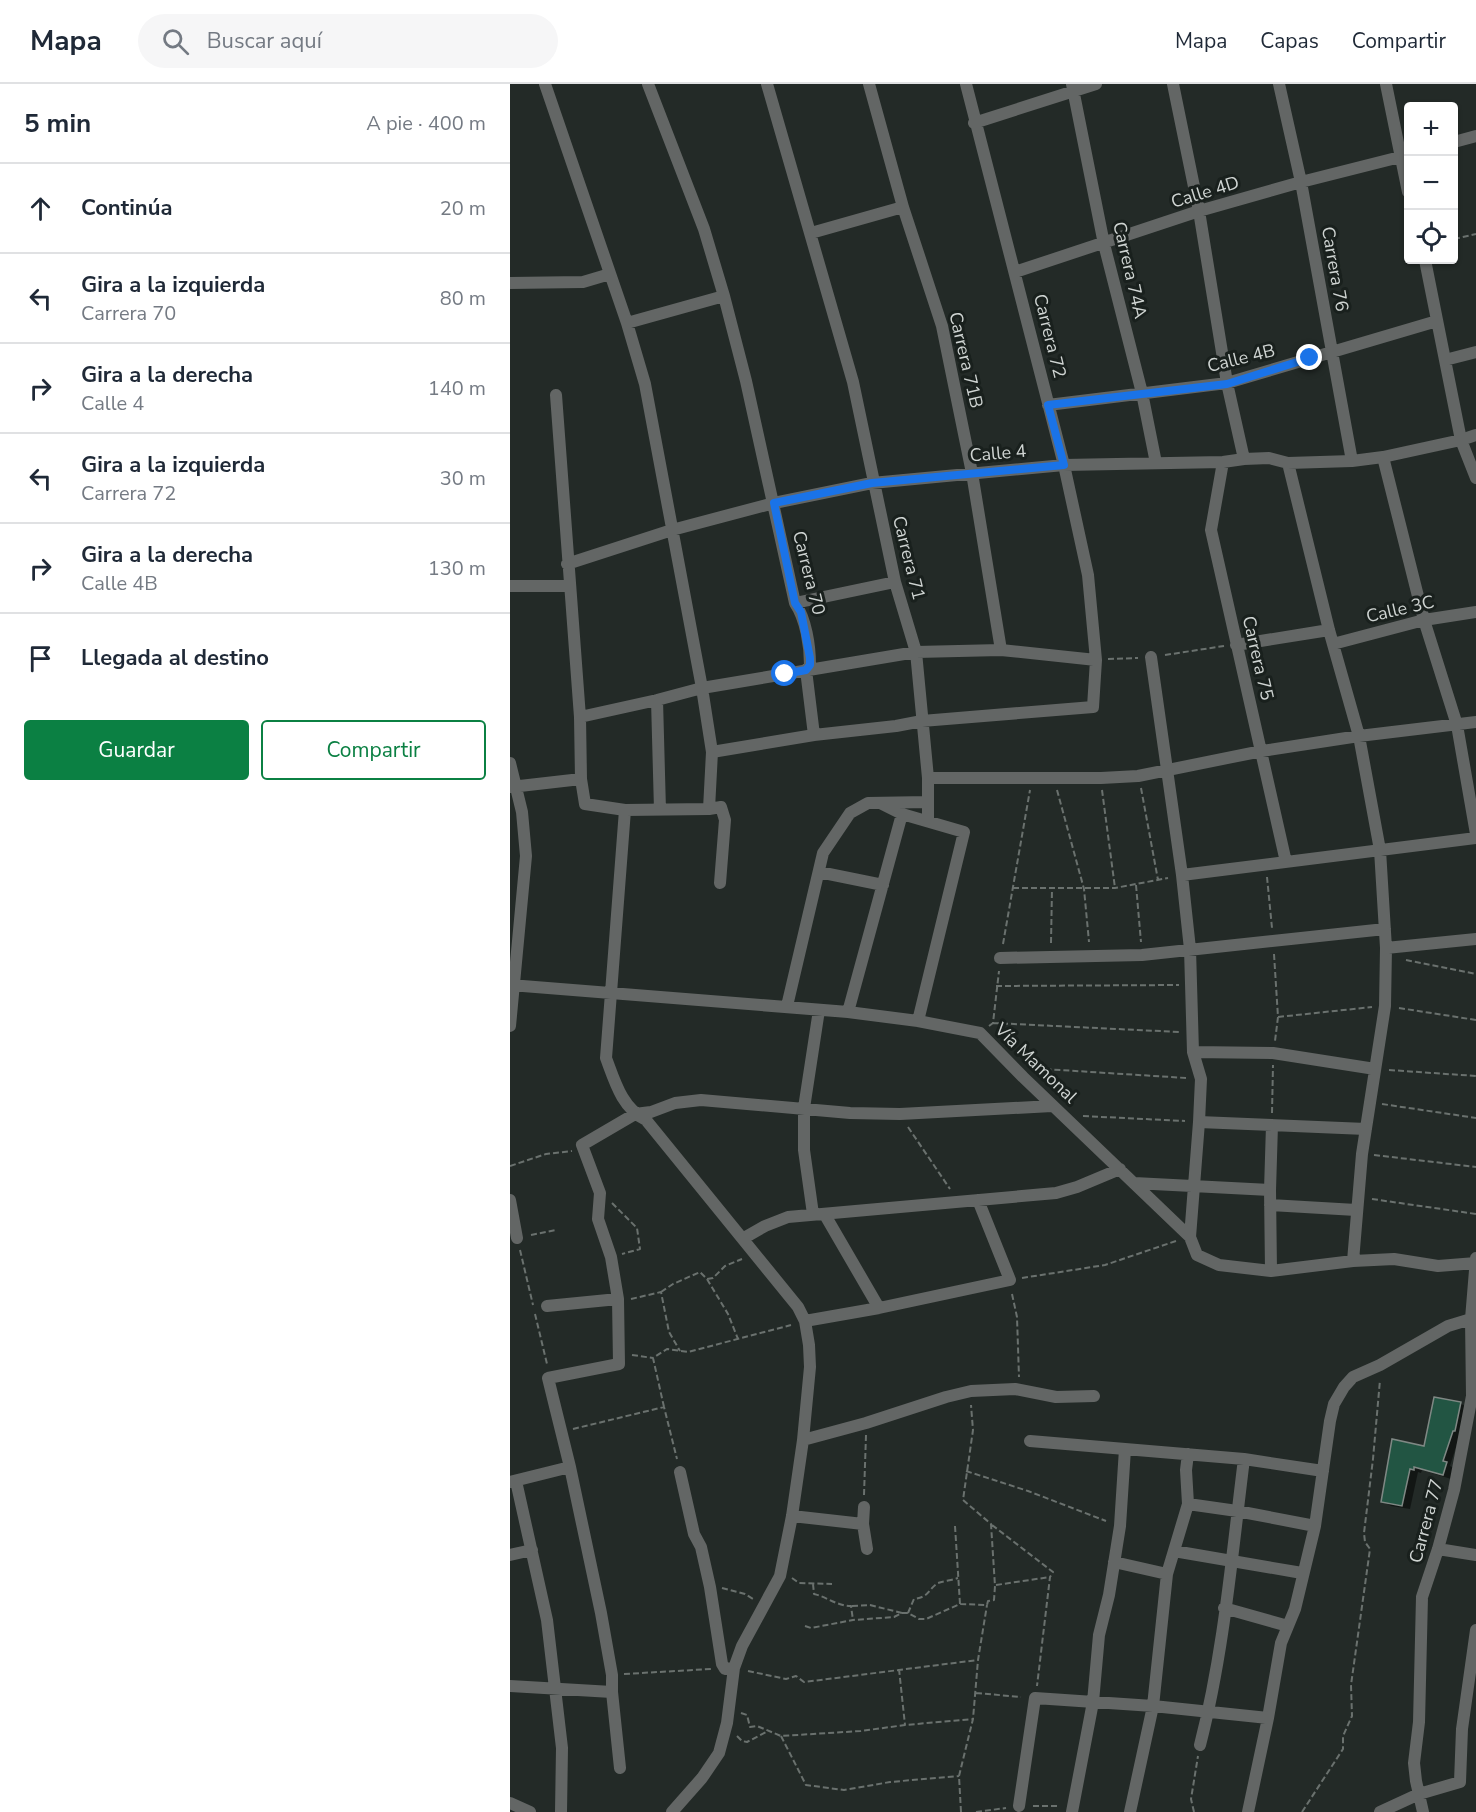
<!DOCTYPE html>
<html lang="es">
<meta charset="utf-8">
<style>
body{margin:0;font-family:"Nunito Sans",sans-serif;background:#f6f6f7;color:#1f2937}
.controls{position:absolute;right:18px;top:18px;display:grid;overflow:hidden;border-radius:6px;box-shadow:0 2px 4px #0004}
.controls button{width:54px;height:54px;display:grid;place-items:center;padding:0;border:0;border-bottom:2px solid #e0e1e3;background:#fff;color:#1f2937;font:30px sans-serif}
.stop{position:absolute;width:18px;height:18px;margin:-14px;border:4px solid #1a73e8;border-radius:50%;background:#fff}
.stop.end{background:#1a73e8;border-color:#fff;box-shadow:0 2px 6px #0008}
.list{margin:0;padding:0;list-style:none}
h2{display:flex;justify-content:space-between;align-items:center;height:78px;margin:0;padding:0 24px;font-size:26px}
h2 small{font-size:20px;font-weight:400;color:#747a83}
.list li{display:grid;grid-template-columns:39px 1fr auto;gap:18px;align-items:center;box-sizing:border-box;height:90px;padding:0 24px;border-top:2px solid #e0e1e3}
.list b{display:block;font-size:22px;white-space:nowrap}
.list p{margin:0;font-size:20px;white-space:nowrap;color:#747a83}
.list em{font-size:20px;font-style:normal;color:#747a83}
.actions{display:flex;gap:12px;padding:18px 24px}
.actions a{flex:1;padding:14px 0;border:2px solid #0b8043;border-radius:6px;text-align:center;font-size:21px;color:#0b8043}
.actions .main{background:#0b8043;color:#fff}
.icon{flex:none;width:33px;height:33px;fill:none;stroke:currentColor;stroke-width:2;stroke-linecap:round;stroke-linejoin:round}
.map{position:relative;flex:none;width:966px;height:1728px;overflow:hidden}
header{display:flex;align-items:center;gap:36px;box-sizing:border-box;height:84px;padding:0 30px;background:#fff;border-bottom:2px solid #e0e1e3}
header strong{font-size:28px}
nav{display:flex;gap:33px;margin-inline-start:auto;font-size:21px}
.search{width:420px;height:54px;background:#f6f6f7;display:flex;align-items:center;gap:15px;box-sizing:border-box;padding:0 21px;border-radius:33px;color:#747a83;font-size:22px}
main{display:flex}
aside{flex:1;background:#fff}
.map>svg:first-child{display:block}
.shadow{fill:#0007}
.building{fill:#225543;stroke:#7f8884;stroke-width:1.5}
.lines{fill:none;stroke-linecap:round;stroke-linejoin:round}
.path{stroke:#6a716e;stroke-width:2;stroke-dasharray:6 3;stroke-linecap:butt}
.minor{stroke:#636665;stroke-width:12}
.route{stroke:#1a73e8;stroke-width:8}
.labels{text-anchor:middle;stroke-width:6;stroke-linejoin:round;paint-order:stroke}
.street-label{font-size:18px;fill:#cfd4d2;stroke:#19201d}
</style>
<header>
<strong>Mapa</strong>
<div class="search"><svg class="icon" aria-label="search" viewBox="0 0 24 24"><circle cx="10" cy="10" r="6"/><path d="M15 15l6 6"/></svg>Buscar aquí</div>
<nav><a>Mapa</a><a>Capas</a><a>Compartir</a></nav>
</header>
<main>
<aside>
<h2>5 min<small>A pie · 400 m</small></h2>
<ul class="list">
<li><svg class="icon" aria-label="ahead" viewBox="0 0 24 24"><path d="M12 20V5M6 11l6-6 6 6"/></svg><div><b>Continúa</b></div><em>20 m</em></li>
<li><svg class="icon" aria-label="left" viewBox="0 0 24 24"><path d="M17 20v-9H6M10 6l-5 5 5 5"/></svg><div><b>Gira a la izquierda</b><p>Carrera 70</p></div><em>80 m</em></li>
<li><svg class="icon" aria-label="right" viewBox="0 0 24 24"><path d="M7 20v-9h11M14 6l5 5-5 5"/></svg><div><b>Gira a la derecha</b><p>Calle 4</p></div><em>140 m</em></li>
<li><svg class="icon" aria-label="left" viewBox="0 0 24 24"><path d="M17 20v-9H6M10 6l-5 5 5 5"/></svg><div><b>Gira a la izquierda</b><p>Carrera 72</p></div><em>30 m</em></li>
<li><svg class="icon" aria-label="right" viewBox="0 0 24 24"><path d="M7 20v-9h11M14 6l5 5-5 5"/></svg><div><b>Gira a la derecha</b><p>Calle 4B</p></div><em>130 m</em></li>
<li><svg class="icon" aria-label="arrive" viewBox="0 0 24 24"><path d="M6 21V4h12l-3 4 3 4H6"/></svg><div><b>Llegada al destino</b></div></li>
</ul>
<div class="actions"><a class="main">Guardar</a><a>Compartir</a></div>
</aside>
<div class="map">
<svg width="966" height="1728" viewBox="0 0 966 1728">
<rect width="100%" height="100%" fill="#232a27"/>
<!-- shadow -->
<path class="shadow" d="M950,1319L958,1324L940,1382L944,1384L941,1395L912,1386L911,1389L908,1388L900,1425L881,1422L873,1417Z"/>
<!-- building -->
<path class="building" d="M924,1313L951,1318L945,1347H943L933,1377L937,1378L933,1391L904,1383V1386L900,1385L892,1422L871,1418L882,1355L914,1362Z"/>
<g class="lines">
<!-- path -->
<path class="path" d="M944,155L966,150
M655,571L714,562
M598,575L628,574
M631,704L648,796
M547,706L574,805L579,858
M592,706L605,804
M757,793L762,844
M626,801L631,858
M503,804H605L658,794
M541,859L542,805
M493,860L520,706
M764,870L768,933L765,957
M896,876L966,890
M486,902L669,901
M889,924L966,936
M768,933L862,923
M483,939L669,948
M479,942L483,939L489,887
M879,986L966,992
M527,988L534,985L676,994
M872,1020L966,1034
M762,1029L763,981
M573,1032L675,1037
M398,1043L440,1105
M864,1071L966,1083
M0,1082L36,1070L62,1067
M862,1115L966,1130
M102,1119L127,1144L130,1165L112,1170
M21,1151L46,1146
M10,1166L23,1221
M512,1194L595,1181L666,1157
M197,1195L218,1230L228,1255
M151,1208L163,1200L190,1188L197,1195L203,1194L215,1182L232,1175
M502,1210L507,1233L509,1293
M121,1215L151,1208L159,1248L170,1267
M25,1230L37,1280
M122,1271L143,1274
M154,1323L143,1274L157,1265L178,1268L281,1241
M63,1345L154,1323L167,1375
M456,1387L518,1407L596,1437
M354,1411L356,1351
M482,1441L543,1488L540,1493L527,1602
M445,1442L450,1520
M282,1494L289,1499L322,1500
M303,1500L304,1510C317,1513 327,1522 341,1522L343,1536
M486,1501L540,1493
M212,1504L235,1510L243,1515
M342,1522L360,1521L392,1529
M398,1529L404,1515C420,1513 418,1505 428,1499C434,1497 442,1496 448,1494
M295,1542L301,1544L343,1536L384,1533L392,1529H398L409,1535H416L450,1520L477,1521L478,1517L484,1516L485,1502L481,1440L453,1416L463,1346L461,1321
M389,1585L395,1641
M238,1587L276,1595L286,1592L294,1598L468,1576
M114,1590L201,1585
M466,1609L511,1613
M231,1629L237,1631L240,1643L247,1642L271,1652L351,1647L395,1641L463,1635
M227,1652L232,1657L237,1658L258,1647
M271,1652L296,1701L334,1706L380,1698L449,1692
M523,1722H550
M451,1728L449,1692L463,1635L468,1576L477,1521
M466,1728L496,1724
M684,1728L681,1715L688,1672
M792,1728L833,1665V1652L842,1632L841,1601L860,1465L855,1458L854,1449L863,1375L870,1296"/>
<!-- minor -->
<path class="minor" d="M35,0L117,239L135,300L192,604L202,668L199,725
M138,0L194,145L214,212L236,297L285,519C296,535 300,562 300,581L296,586L304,651
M257,0L343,298L385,498L406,568L418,694V737
M359,0L393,123L432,242L462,389L491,566
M562,0L594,160L632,309L646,379
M663,0L689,127L717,299L734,375
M769,0L791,98L842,377
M876,0L898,108
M464,39L586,0
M944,58L966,52
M301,149L393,123
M915,176L951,356L966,394
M505,188L689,127L791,98L898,71
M0,199L73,198L100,190
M117,239L214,212
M935,276L966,268
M46,311L70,633L71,695L75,720L115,726L199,725L211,723L215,736L210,799
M538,321L717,299L927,237
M873,373L914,536L947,641L966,750
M713,378L701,446L776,778
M778,379L819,546L849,652L870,766L876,864L875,922L852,1070L843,1177
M57,480L162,446L264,419L362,399L554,381L713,378L734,375L759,374L778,379L842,377L873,373L951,356L966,351
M0,502H59
M285,519L385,498
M823,560L914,536L966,528
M726,561L819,546
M641,573L672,791L680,865L683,968L691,995L689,1038L680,1153
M147,616L150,726
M70,633L147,616L192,604L406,568L491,566L586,576
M202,668L304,651L386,642L412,637L583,623L586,576L578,491L554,381L456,0
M0,679L12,728L16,772L0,942
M418,694H591L628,692L752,667L849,652L966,638
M1,703L71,695
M372,720L392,730L454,748L408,937
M115,726L96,974C105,998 112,1024 136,1036L288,1223L295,1237L299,1261L300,1283L293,1356L282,1432L270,1492L232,1562L224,1584L217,1639L209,1669L192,1694L162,1728
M309,788L373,801
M672,791L966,754
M876,864L966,855
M490,874L632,871L875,845
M0,901L338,928L408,937L470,949L513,993L680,1153L687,1171L709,1181L761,1187L843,1177L884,1175L928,1182L966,1179
M277,922L313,769L340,729L358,719L418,718
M338,928L392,730
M683,968L763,969L865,985
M689,1038L856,1045
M624,1099L760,1106
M0,1116L7,1154
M760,1121L846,1126
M303,1130L294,1066V1024L309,926
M315,1131L369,1224
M234,1154L255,1142L278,1133L546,1109L567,1103L610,1085
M761,1187L760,1106L762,1041
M37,1222L108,1215
M295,1237L369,1224L500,1196L468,1116
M293,1356L356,1339L436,1313L461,1307L505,1305L546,1313L584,1312
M520,1357L734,1375L813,1387
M170,1388L184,1450L191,1463L200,1503L212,1580L215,1585L224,1584
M6,1397L37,1536L52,1664L51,1728
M0,1398L60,1383
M678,1420L727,1427L805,1442
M354,1423L353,1440L357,1465
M282,1432L353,1440
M928,1465L966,1471
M664,1467L792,1489
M0,1471L22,1466
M604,1478L657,1490
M714,1524L778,1542
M0,1602L102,1608
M690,1661C714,1568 722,1470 734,1375
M110,1684L102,1608V1591L91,1529L60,1383L38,1294L109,1280L108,1215L101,1173L88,1135L90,1109L72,1061L125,1030L141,1028L165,1019L191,1016L340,1029L390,1030L542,1022
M0,1719L20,1728
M509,1722L525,1614L643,1622L758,1634
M562,1728L583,1618L589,1551L599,1511L610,1442L615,1365
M620,1728L643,1622L657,1490L678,1420L676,1386L678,1370
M738,1728L758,1634L771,1559L785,1525L805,1442L820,1337L824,1320L834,1303L843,1293L870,1281L938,1242L961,1235
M870,1728L909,1710L950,1698L952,1645L966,1546
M913,1728L906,1697L904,1679L909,1638L912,1513L928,1465L944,1406L962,1312L961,1235L966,1174"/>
</g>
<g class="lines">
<!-- route -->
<path class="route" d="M275,590L296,586L300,581V574L291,528L285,519L264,419L362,399L554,381L538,321L717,300L800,274"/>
</g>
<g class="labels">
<!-- street labels -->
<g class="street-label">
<text transform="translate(695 108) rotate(-17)" y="6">Calle 4D</text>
<text transform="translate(825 185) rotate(80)" y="6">Carrera 76</text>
<text transform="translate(620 186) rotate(77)" y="6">Carrera 74A</text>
<text transform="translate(540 252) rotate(76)" y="6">Carrera 72</text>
<text transform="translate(731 274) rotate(-14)" y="6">Calle 4B</text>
<text transform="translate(456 276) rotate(77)" y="6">Carrera 71B</text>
<text transform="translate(488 369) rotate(-5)" y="6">Calle 4</text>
<text transform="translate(399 474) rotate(76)" y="6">Carrera 71</text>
<text transform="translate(299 489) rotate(76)" y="6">Carrera 70</text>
<text transform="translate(890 525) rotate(-13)" y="6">Calle 3C</text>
<text transform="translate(748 574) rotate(77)" y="6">Carrera 75</text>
<text transform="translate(526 979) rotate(44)" y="6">Vía Mamonal</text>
<text transform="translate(916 1437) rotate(-75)" y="6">Carrera 77</text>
</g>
</g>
</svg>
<div class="controls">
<button>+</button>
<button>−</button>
<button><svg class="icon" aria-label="locate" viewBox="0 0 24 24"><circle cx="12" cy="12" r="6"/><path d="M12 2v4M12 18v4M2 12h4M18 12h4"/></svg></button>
</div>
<div class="stop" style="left:275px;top:590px"></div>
<div class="stop end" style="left:800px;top:274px"></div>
</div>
</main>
